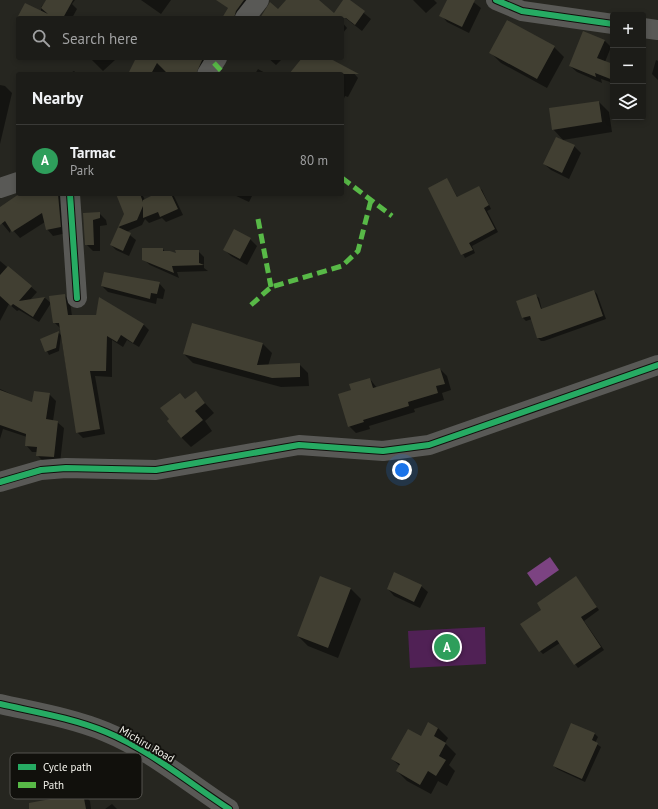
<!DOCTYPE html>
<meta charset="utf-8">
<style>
body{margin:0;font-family:"PT Sans",sans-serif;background:#292925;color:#f1f3f6}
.controls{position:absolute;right:12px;top:12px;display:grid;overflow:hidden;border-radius:4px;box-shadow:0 2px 6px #0003}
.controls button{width:36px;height:36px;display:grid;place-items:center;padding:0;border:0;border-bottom:1px solid #3a3a37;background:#1c1c18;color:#f1f3f6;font:20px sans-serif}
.you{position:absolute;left:402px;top:470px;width:14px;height:14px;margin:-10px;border:3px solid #fff;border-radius:50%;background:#1a73e8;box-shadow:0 0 0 6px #1a73e833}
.badge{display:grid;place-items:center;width:26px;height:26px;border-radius:50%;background:#b45309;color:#fff;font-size:13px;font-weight:700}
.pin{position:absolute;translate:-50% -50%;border:2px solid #fff;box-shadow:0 1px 4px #0006}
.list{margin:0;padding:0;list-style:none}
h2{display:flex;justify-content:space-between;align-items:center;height:52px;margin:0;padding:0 16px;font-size:17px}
h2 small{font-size:13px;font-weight:400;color:#a0a1a2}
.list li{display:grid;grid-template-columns:26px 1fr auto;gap:12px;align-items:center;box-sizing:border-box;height:72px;padding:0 16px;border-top:1px solid #3a3a37}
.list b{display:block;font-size:15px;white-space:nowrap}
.list p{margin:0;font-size:13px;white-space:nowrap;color:#a0a1a2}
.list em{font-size:13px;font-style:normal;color:#a0a1a2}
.icon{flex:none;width:22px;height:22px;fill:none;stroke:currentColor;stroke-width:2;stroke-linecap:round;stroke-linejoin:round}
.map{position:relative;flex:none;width:658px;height:809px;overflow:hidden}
.search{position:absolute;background:#1c1c18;box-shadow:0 2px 6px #0003;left:16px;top:16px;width:328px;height:44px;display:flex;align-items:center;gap:10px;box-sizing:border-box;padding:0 14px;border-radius:4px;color:#a0a1a2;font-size:15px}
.panel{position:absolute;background:#1c1c18;box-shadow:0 2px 6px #0003;left:16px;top:72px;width:328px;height:124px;border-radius:4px}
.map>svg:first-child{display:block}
.green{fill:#502155}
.water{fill:#7c4382}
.shadow{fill:#0007}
.building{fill:#413f32}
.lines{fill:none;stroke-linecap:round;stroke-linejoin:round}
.minor{stroke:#595956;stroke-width:20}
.quiet{stroke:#58b947;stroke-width:5;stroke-dasharray:10 5;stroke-linecap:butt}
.cycleway-casing{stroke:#11100c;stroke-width:8}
.cycleway{stroke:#26ab63;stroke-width:6}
.labels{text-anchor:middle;stroke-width:4;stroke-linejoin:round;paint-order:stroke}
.street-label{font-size:11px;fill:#f1f0e9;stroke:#11100c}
.key{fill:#11100c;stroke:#54534e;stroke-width:1}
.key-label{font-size:11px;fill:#f1f0e9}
</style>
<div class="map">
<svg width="658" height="809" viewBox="0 0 658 809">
<rect width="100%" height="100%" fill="#262620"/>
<!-- green -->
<path class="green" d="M485,627L486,664L410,668L408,631Z"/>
<!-- water -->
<path class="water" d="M550,557L559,570L536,586L527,573Z"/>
<!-- shadow -->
<path class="shadow" d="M47,0H75L72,4L77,9L72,18H22L41,12V7Z
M141,0H171L161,14Z
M229,0H259L245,18H224L229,9Z
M345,0H348L371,19L362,31L344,17Z
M413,0H434L437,3L426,13Z
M448,0H471L481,8L469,33L447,22L441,15Z
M342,22L347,28L342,34Z
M584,33L605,41L611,47L605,62L613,65V83L601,79L602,83L577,72L570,66Z
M554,47L564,57L547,88L501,63L491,53Z
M93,58H112L115,60L103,71L91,59Z
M138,58H212L202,74H129Z
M268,58H283L276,65Z
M303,58H327L352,71L358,78L348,97L345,96L342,103V74H304Z
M656,60L658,61V80L652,74Z
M258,69L267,74H255Z
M74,71L77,74H69Z
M0,85L5,86L12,93L0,144Z
M599,102L609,112L612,132L563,140L553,129Z
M557,138L574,146L581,153L569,179L551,170L544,164Z
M447,179L458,198L478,187L482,190L491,209L487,211L498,232L472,246L475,253L465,258L430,188Z
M21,194H62L67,233L53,236L47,229L45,222L20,238L11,228L10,233L0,221V208Z
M117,194H142L145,200L158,194H173L183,215L166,222L162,218L149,223L145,219L142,225L126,232L136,240L129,256L116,250L111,245L125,214Z
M232,194H253L249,202Z
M99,213L106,220L107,225L100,226V251H93L86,244L84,214Z
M234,230L250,239L257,246L247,265L231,256L224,249Z
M163,249L165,252L178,255L198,251L204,257V268L208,271L177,272L179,278L150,265L143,259Z
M0,261L37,292L30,300L45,298L51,303L39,322L19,310L17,311L9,304L0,321Z
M159,283L165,290L163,299L157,298L156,304L108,292L102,286Z
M594,291L597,294L606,319L544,341H541L538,338L532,319L526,321L523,318L517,301L535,295L539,298L542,310Z
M64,295L70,301L72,316H96L100,299L144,325L149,330L139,347L127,340L123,347L112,340V377L95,376L105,434L83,438L77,432L61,336L59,351L49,355L41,339L59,333L62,336L60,328L54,322Z
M192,324L263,344L272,353L268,366L299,364L308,373L309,386L281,387L193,363L184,354Z
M440,369L447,376L451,390L442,393L444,400L414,409L415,412L369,426L370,429L356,433L349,426L352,391L370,379L377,388Z
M0,389L33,404L49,394L56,401L53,421L57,422L64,428L60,463L44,462L38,456V452H32L26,445L27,437L3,429L0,439Z
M195,392L214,413L205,421L212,431L191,447L181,437Z
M321,577L351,589L361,599L338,658L308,646L298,636Z
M579,581L599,610L584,621L604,650L578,668L560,643L543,654L540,651Z
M421,586L428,592L420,608L394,596L388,589Z
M429,723L438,728L448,738L445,743L456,754L449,765L455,771L447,786L438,781L431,794L407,781L397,771L400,766L392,759L421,737Z
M572,724L595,734L598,737L595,743L601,747L585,782L557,769L554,766Z
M83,794L90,801L91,809H42Z
M112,804L117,809H105Z"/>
<!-- building -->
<path class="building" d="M46,0H73L63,18H17L25,3L48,14L41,8Z
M216,0H244L236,11L234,18H222L228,8Z
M286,0H319L334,13L343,0H350L365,11L355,25L346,18H260L270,2L278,9Z
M447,0H475L462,27L439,16Z
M507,20L555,46L537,79L489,53Z
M583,31L605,40L597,58L613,64V80L595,73L596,77L569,66Z
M136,58H203L196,74H168L157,63L151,74H128Z
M302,58H329L359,74H289Z
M599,101L602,122L552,130L549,108Z
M556,137L575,145L562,173L543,164Z
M447,178L457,197L479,186L489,205L484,208L495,229L469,243L473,250L461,255L428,188Z
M19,194H58L61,227L46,230L42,213L12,232L5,221L0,225V207Z
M116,194H140L143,202V200L155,194H171L178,209L160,217L158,212L143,218V206L137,220L118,227L131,233L123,251L110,245L124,214Z
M100,212V218L93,220L94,245H85L83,213Z
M234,229L251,238L240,259L223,250Z
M142,248H163V251H170L176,253L175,250H199V263L204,265L172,266L174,273L142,260Z
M8,266L32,286L19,301L45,297L33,317L13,304L11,306L0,296V275Z
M104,272L160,282L157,294L151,293L150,299L101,286Z
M594,290L603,316L541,338H537L530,316L522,318L516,301L536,294L541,309Z
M65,294L68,315H96L99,297L144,324L133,343L121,335L117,342L107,336L106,371H90L100,429L76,433L59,323H53L49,296Z
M192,323L263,343L257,365L300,363V377L272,378L183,354Z
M59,331L56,348L45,352L40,339Z
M440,368L445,384L436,386L438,393L408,402L409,406L363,420L364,422L348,427L338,394L351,390L349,384L370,378L373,388Z
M0,390L32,402L34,391L50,393L46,419L58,421L54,457L36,456L37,447L25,446L26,434L0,425Z
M196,391L205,403L195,411L203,420L181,438L167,421L169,419L160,408L180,393L185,399Z
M394,572L422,585L414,602L387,589Z
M320,576L351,588L328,648L297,636Z
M576,576L597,607L581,617L601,647L574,665L557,640L539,652L520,624L541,610L537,603Z
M428,722L438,728L434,736L446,743L439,756L446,760L436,776L428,771L420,785L396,771L400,764L391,759L408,729L421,736Z
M571,723L595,733L592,740L598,743L582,779L553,766Z
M83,793L86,809H29V803Z"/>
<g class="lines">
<!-- minor -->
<path class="minor" d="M496,0L522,11L613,24
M245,18L259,0
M643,28L658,30
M207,74L217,58
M0,188L18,182
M70,194L77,298
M0,482L41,470L66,468L156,470L299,445L383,451L429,445L658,365
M0,704C35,712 72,718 106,732C150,750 189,783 229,809"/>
<!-- quiet -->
<path class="quiet" d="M214,63L224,74
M342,178L392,216
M258,219L271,287
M251,305L271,287L342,266L358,251L371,200"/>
<!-- cycleway casing -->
<g class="cycleway-casing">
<path id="cycleway" d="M496,0L522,11L613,24
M70,194L77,298
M0,482L41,470L66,468L156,470L299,445L383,451L429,445L658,365
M0,704C35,712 72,718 106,732C150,750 189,783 229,809"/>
</g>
<!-- cycleway -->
<use href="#cycleway" class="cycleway"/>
</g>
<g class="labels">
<!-- street labels -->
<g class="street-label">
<text transform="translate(147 744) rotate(30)" y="4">Michiru Road</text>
</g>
</g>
<!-- legend -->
<rect x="10" y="753" width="132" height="46" rx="6" class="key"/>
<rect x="18" y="764" width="18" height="6" fill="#26ab63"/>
<rect x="18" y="782" width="18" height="6" fill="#58b947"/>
<g class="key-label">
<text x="43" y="771">Cycle path</text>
<text x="43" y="789">Path</text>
</g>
</svg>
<div class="controls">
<button>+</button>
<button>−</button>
<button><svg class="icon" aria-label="layers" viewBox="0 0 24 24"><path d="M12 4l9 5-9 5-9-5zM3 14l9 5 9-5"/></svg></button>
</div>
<div class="you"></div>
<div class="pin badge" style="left:447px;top:647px;background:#2e9e5b">A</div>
<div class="search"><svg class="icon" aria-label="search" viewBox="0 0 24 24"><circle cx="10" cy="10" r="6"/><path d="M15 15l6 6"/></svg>Search here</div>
<section class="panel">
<h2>Nearby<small></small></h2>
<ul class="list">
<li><span class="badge" style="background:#2e9e5b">A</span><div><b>Tarmac</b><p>Park</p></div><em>80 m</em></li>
</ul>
</section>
</div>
